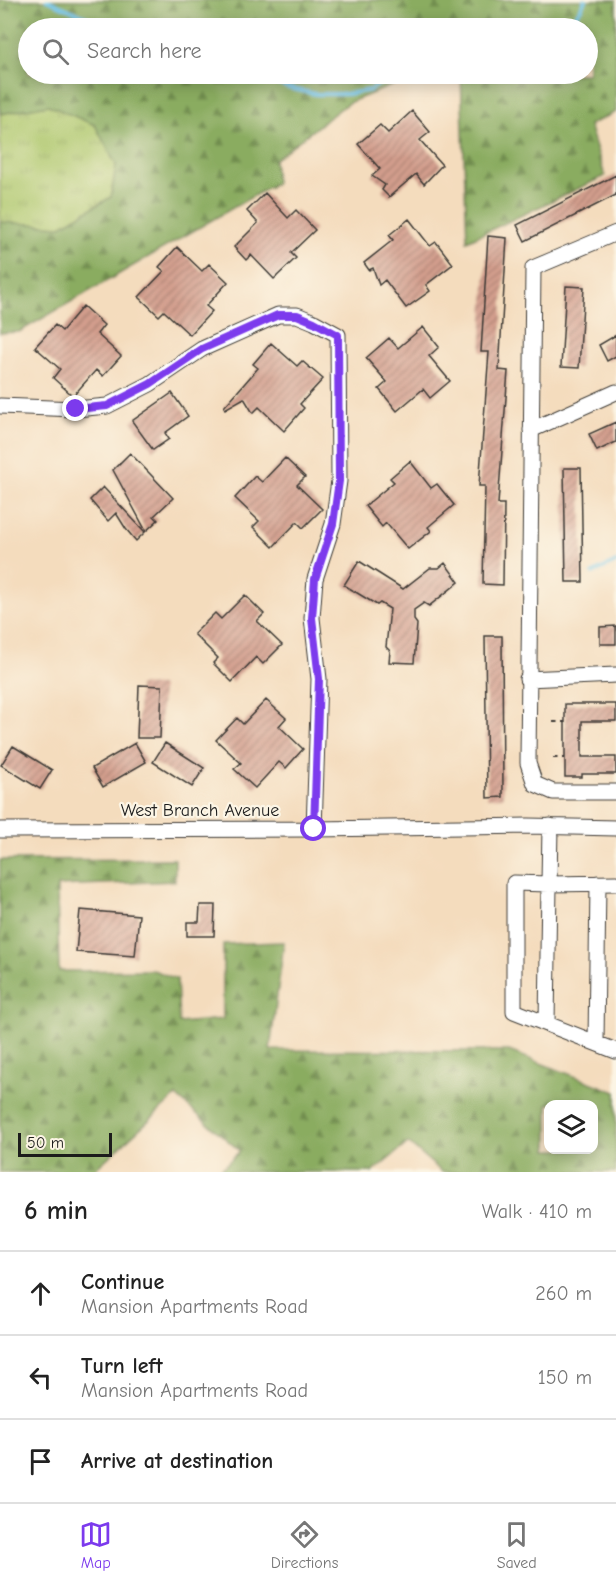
<!DOCTYPE html>
<meta charset="utf-8">
<style>
body{margin:0;font-family:"Comic Neue",sans-serif;background:#f6f6f6;color:#222}
.controls{position:absolute;right:18px;bottom:18px;display:grid;overflow:hidden;border-radius:12px;box-shadow:0 3px 15px #0003}
.controls button{width:54px;height:54px;display:grid;place-items:center;padding:0;border:0;border-bottom:2px solid #e0e0e0;background:#fff;color:#222;font:30px sans-serif}
.scale{position:absolute;left:18px;bottom:15px;width:94px;box-sizing:border-box;padding-left:6px;border:3px solid #1c1c1c;border-top:0;font-size:16px;line-height:21px;white-space:nowrap;color:#1c1c1c;-webkit-text-stroke:4px #fcf5e5;paint-order:stroke}
.stop{position:absolute;width:18px;height:18px;margin:-14px;border:4px solid #7c3aed;border-radius:50%;background:#fff}
.stop.end{background:#7c3aed;border-color:#fff;box-shadow:0 2px 6px #0008}
.list{margin:0;padding:0;list-style:none}
h2{display:flex;justify-content:space-between;align-items:center;height:78px;margin:0;padding:0 24px;font-size:26px}
h2 small{font-size:20px;font-weight:400;color:#767676}
.list li{display:grid;grid-template-columns:39px 1fr auto;gap:18px;align-items:center;box-sizing:border-box;height:84px;padding:0 24px;border-top:2px solid #e0e0e0}
.list b{display:block;font-size:22px;white-space:nowrap}
.list p{margin:0;font-size:20px;white-space:nowrap;color:#767676}
.list em{font-size:20px;font-style:normal;color:#767676}
.icon{flex:none;width:33px;height:33px;fill:none;stroke:currentColor;stroke-width:2;stroke-linecap:round;stroke-linejoin:round}
.map{position:relative;flex:none;width:616px;height:1172px;overflow:hidden}
.search{position:absolute;background:#fff;box-shadow:0 3px 15px #0003;left:18px;right:18px;top:18px;height:66px;display:flex;align-items:center;gap:15px;box-sizing:border-box;padding:0 21px;border-radius:33px;color:#767676;font-size:22px}
.sheet{height:330px;background:#fff}
nav{display:flex;justify-content:space-around;align-items:center;box-sizing:border-box;height:84px;border-top:2px solid #e0e0e0;background:#fff;font-size:16px;color:#767676}
nav a{display:grid;justify-items:center;gap:3px}
nav .on{color:#7c3aed}
.map>svg:first-child{display:block}
.grass{fill:url(#grass-tufts);stroke:#647244;stroke-width:1.5}
.forest{fill:url(#forest-firs);stroke:#53643e;stroke-width:1.5;fill-rule:evenodd}
.lines{fill:none;stroke-linecap:round;stroke-linejoin:round}
.stream{stroke:#6dc3ea;stroke-width:4}
.building{fill:url(#building-hatch)}
.minor-casing{stroke:#3c3934;stroke-width:17}
.path{stroke:#3c3934;stroke-width:2;stroke-dasharray:4.5 4.5;stroke-linecap:butt}
.minor{stroke:#fff;stroke-width:15}
.route{stroke:#7c3aed;stroke-width:8}
.labels{text-anchor:middle;stroke-width:4.5;stroke-linejoin:round;paint-order:stroke}
.street-label{font-size:18px;fill:#1c1c1c;stroke:#fcf5e5}
</style>
<div class="map">
<svg width="616" height="1172" viewBox="0 0 616 1172">
<defs>
<pattern id="grass-tufts" width="24" height="20" patternUnits="userSpaceOnUse" patternTransform="scale(1.5)"><rect width="24" height="20" fill="#adc76c"/><path d="M3 7l-1-3M5 7V3M7 7l1-3M15 17l-1-3M17 17v-4M19 17l1-3" fill="none" stroke="#94aa5d"/></pattern>
<pattern id="forest-firs" width="22" height="20" patternUnits="userSpaceOnUse" patternTransform="scale(1.5)"><rect width="22" height="20" fill="#8aac60"/><path d="M5 1l3.5 6h-7zM16 11l3.5 6h-7z" fill="#708b4e"/></pattern>
<pattern id="building-hatch" width="6" height="6" patternUnits="userSpaceOnUse" patternTransform="scale(1.5)"><rect width="6" height="6" fill="#d39e8d"/><path d="M-1 1l2-2M0 6l6-6M5 7l2-2" fill="none" stroke="#aa8072"/></pattern>
</defs>
<rect width="100%" height="100%" fill="#fcf5e5"/>
<filter id="ink" filterUnits="userSpaceOnUse"><feTurbulence type="fractalNoise" baseFrequency=".0167" numOctaves="2"/><feDisplacementMap in="SourceGraphic" scale="12" xChannelSelector="R" yChannelSelector="G"/><feConvolveMatrix kernelMatrix="1 2 1 2 8 2 1 2 1" color-interpolation-filters="sRGB"/></filter>
<filter id="wash" filterUnits="userSpaceOnUse"><feTurbulence type="fractalNoise" baseFrequency=".008" numOctaves="4" result="noise"/><feDisplacementMap in="SourceGraphic" scale="24" xChannelSelector="R" yChannelSelector="G"/><feGaussianBlur stdDeviation="1.35" result="paint"/><feColorMatrix in="noise" values="0 0 0 0 0 0 0 0 0 0 0 0 0 0 0 0 0 1.4 0 .05"/><feComposite in="paint" operator="in"/></filter>
<g filter="url(#wash)">
<rect width="100%" height="100%" fill="#f4dcbd"/>
<!-- grass -->
<path class="grass" d="M0,0L28,28V74L168,168L0,272Z"/>
<!-- forest -->
<path class="forest" d="M0,0H616V112L589,125L605,176L467,241L461,74H588V28H28V74H421L348,103L274,160L276,183L19,332L0,333V222L61,226L111,197L116,165L95,125L48,105L0,114Z
M175,859V881L57,886L59,971L153,970L177,979L179,1023L223,1019V944L284,942L270,1050L509,1051L616,1092V1172H442L408,1143L373,1172H218L240,1151L176,1096L92,1172H0V860ZM548,1104H594V1150H548Z"/>
<g class="lines">
<!-- stream -->
<path class="stream" d="M47,0L111,28
M561,28C572,22 580,12 585,0
M253,74L288,88L316,94H347L371,90L392,74
M593,573L616,562"/>
</g>
<g id="blocks">
<!-- building -->
<path class="building" d="M412,111L430,132L420,140L442,165L424,184L416,174L389,197L382,190L385,185L372,176L380,169L358,144L380,125L388,133Z
M616,175V195L525,241L517,225Z
M265,193L288,218L296,210L315,230L291,253L296,258L274,279L251,255L246,260L234,247L258,223L247,211Z
M409,219L430,246L436,242L453,264L426,285L430,291L406,308L385,280L379,285L373,268L369,270L364,263L393,240L389,235Z
M488,236L507,238L499,370L508,371L498,504H504L503,585L483,584L485,486H479L489,352H481Z
M177,247L202,271L209,264L228,282L206,306L212,311L190,335L164,311L159,316L139,297L164,271L159,267Z
M566,286L584,287L579,368L561,367Z
M83,306L104,325L97,334L121,356L103,376L96,370L73,396L53,378L60,369L35,347L55,325L62,331Z
M423,327L439,347L429,356L450,381L430,398L423,389L397,411L379,389L387,382L366,358L389,338L398,348Z
M616,335V356L607,361L599,345Z
M271,343L297,366L302,361L323,379L300,404L304,408L284,431L259,407L253,413L244,398L225,409L224,407L258,368L253,364Z
M172,393L188,416L165,433L169,439L153,450L132,421Z
M616,422V442L597,451L589,434Z
M130,453L173,498L154,516L158,520L146,531L113,470Z
M285,458L305,477L297,485L322,509L303,528L297,522L273,547L253,527L259,521L235,498L255,476L262,482Z
M410,461L431,488L437,484L454,505L428,527L431,531L408,549L386,523L382,527L365,506L394,482L390,478Z
M564,468H581L583,582H566Z
M103,487L145,532L136,541L126,529L116,513L108,521L90,500Z
M359,561L403,589L430,568H439L445,563L459,582L429,606L424,603L414,610V620L417,624L414,663L389,662L390,651L386,647L390,609L380,603L377,605L344,585Z
M245,595L264,614L257,621L282,645L263,664L256,657L232,682L213,663L218,658L194,634L215,613L221,619Z
M616,626V644H600V627Z
M485,636H502L503,797L487,798Z
M139,685L162,686L160,738H137Z
M266,700L286,718L279,726L303,749L286,768L279,762L255,788L234,769L241,763L216,740L237,718L243,724Z
M565,704H616V721H582V757H616V774H582V777H565Z
M135,743L146,762L103,787L92,768Z
M165,743L204,768L192,787L153,762Z
M13,746L52,770L40,789L1,765Z
M200,905H215L214,936H187V922H199Z
M80,910L139,915L135,956L76,952Z"/>
</g>
</g>
<g filter="url(#ink)">
<use href="#blocks" fill-opacity="0" stroke="#3c3934" stroke-width="1.5"/>
<g class="lines">
<!-- minor casing -->
<g class="minor-casing">
<path id="minor" d="M616,233L533,268L528,763L535,784L553,792H616
M0,406L76,409L107,406L150,384L202,349L278,315H297L314,322L338,335L339,481L333,524L315,579L312,618L319,679L314,829
M531,430L616,392
M527,679L616,675
M550,826L549,884L616,883
M0,830L314,829L528,826L616,828
M547,1024L549,884L514,883V1011L616,1051
M596,1043L598,883"/>
</g>
<!-- path -->
<path class="path" d="M553,722H565
M553,758H565"/>
<!-- minor -->
<use href="#minor" class="minor"/>
</g>
</g>
<g class="lines" filter="url(#ink)">
<!-- route -->
<path class="route" d="M76,409L107,406L150,384L202,349L278,315H297L314,322L338,335L339,481L333,524L315,579L312,618L319,679L314,829"/>
</g>
<g class="labels">
<!-- street labels -->
<g class="street-label">
<text x="200" y="816">West Branch Avenue</text>
</g>
</g>
</svg>
<div class="controls">
<button><svg class="icon" aria-label="layers" viewBox="0 0 24 24"><path d="M12 4l9 5-9 5-9-5zM3 14l9 5 9-5"/></svg></button>
</div>
<div class="scale">50 m</div>
<div class="stop" style="left:314px;top:829px"></div>
<div class="stop end" style="left:76px;top:409px"></div>
<div class="search"><svg class="icon" aria-label="search" viewBox="0 0 24 24"><circle cx="10" cy="10" r="6"/><path d="M15 15l6 6"/></svg>Search here</div>
</div>
<section class="sheet">
<h2>6 min<small>Walk · 410 m</small></h2>
<ul class="list">
<li><svg class="icon" aria-label="ahead" viewBox="0 0 24 24"><path d="M12 20V5M6 11l6-6 6 6"/></svg><div><b>Continue</b><p>Mansion Apartments Road</p></div><em>260 m</em></li>
<li><svg class="icon" aria-label="left" viewBox="0 0 24 24"><path d="M17 20v-9H6M10 6l-5 5 5 5"/></svg><div><b>Turn left</b><p>Mansion Apartments Road</p></div><em>150 m</em></li>
<li><svg class="icon" aria-label="arrive" viewBox="0 0 24 24"><path d="M6 21V4h12l-3 4 3 4H6"/></svg><div><b>Arrive at destination</b></div></li>
</ul>
</section>
<nav>
<a class="on"><svg class="icon" aria-label="map" viewBox="0 0 24 24"><path d="M3 6l6-2 6 2 6-2v14l-6 2-6-2-6 2zM9 4v14M15 6v14"/></svg>Map</a>
<a><svg class="icon" aria-label="directions" viewBox="0 0 24 24"><path d="M12 3l9 9-9 9-9-9zM9 14v-3h6M13 9l2 2-2 2"/></svg>Directions</a>
<a><svg class="icon" aria-label="saved" viewBox="0 0 24 24"><path d="M7 4h10v16l-5-4-5 4z"/></svg>Saved</a>
</nav>
